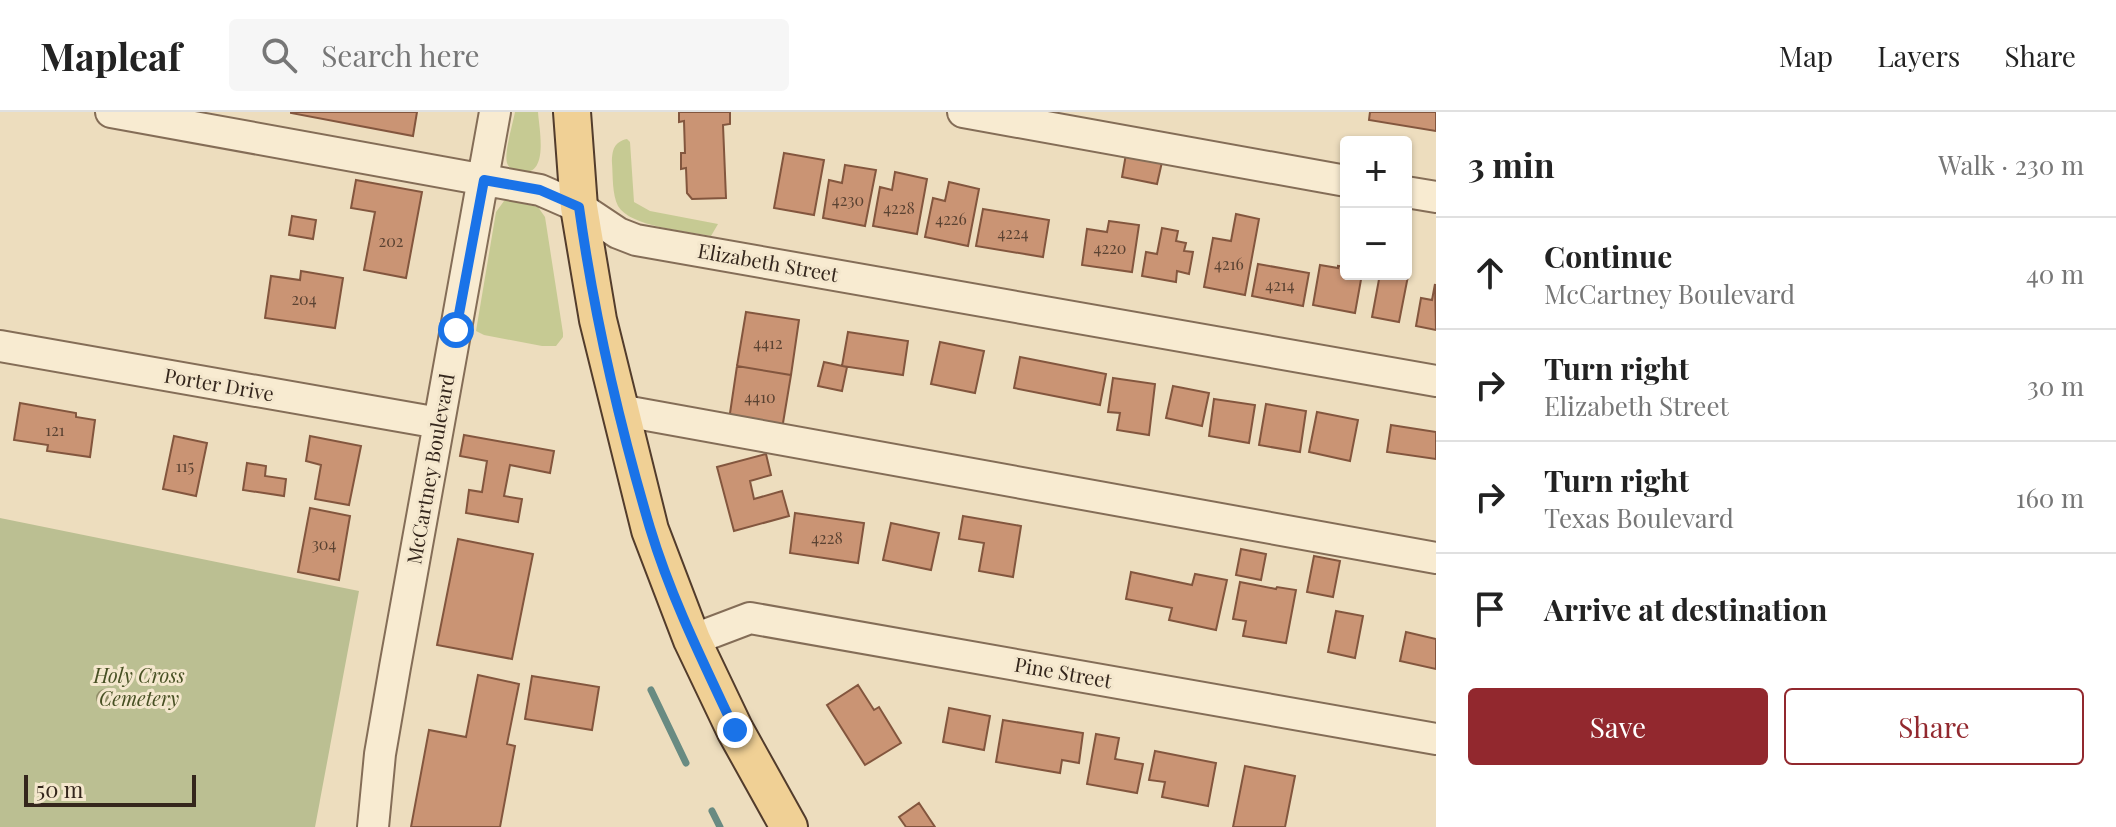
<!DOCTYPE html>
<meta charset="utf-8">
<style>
body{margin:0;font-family:"Playfair Display",serif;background:#f6f6f6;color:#222}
.controls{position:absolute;right:24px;top:24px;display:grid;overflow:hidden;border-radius:8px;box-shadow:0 2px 6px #0004}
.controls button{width:72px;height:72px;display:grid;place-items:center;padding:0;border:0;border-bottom:2px solid #e0e0e0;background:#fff;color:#222;font:40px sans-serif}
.scale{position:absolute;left:24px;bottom:20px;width:172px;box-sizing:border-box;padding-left:8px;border:4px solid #34261c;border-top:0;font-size:22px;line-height:28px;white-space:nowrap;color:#34261c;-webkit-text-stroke:6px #f4e7cd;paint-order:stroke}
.stop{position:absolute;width:24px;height:24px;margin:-18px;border:6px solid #1a73e8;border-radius:50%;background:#fff}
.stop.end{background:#1a73e8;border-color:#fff;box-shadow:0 2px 8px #0008}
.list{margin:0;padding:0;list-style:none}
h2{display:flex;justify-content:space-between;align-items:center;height:104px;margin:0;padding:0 32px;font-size:34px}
h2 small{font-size:26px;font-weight:400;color:#767676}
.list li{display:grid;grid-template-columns:52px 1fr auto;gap:24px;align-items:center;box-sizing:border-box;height:112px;padding:0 32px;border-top:2px solid #e0e0e0}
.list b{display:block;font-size:30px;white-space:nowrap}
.list p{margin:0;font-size:26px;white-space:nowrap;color:#767676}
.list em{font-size:26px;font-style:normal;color:#767676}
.actions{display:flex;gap:16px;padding:24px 32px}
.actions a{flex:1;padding:18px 0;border:2px solid #92282e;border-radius:8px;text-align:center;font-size:28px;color:#92282e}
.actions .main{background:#92282e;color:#fff}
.icon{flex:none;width:44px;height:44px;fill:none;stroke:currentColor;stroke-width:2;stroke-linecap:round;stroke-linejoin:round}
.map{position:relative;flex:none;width:1436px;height:715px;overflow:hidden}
header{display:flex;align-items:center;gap:48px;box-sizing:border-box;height:112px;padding:0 40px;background:#fff;border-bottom:2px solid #e0e0e0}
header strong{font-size:38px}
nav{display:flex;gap:44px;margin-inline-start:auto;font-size:28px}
.search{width:560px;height:72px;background:#f6f6f6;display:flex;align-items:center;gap:20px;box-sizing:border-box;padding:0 28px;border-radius:8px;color:#767676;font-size:30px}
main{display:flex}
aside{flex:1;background:#fff}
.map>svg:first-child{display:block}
.green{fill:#c6ca93}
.cemetery{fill:#bbbf92}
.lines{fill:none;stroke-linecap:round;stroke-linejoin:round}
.stream{stroke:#698b82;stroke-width:7}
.building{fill:#ca9474;stroke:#83563e;stroke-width:2}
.minor-casing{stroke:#846d57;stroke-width:34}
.major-casing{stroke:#523c2c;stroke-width:40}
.minor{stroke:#f8ebd1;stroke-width:30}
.major{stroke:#f0d095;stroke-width:36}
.tree{fill:#928f69}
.route{stroke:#1a73e8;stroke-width:10}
.labels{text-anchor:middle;stroke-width:6;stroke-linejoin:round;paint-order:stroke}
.number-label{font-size:16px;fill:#5a4232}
.street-label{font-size:20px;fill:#34261c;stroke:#f4e7cd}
.park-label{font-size:20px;font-style:italic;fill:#475023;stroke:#f4e7cd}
</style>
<header>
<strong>Mapleaf</strong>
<div class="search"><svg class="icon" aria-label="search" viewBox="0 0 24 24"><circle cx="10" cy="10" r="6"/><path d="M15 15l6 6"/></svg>Search here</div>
<nav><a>Map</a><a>Layers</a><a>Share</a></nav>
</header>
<main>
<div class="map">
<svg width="1436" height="715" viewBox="0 0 1436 715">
<rect width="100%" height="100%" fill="#edddbe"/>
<!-- green -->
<path class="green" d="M515,0H538C539,16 549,62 523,60C516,60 509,57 507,51C504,41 513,11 515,0Z
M627,27L630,30L634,90L650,99L718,112L711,124C687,119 630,115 618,94C612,82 613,64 612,51C612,38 614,30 627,27Z
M509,88L538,95L545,105L563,221V225L556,234H542L484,223L476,219L496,100L504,89Z"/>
<!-- cemetery -->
<path class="cemetery" d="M0,406L359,479L315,715H0Z"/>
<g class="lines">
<!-- stream -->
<path class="stream" d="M651,578L686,651
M712,699L720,715"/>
</g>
<!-- building -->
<path class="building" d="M291,0H417L413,24L291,1Z
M679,0H730V12L723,13L726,86L692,87L687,81L686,56L681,57V41H685L684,9L679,10Z
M1370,0H1436V19L1369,8Z
M784,41L824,48L814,103L774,96Z
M1126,42L1162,50L1157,72L1122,65Z
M845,53L876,58L865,114L823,106L829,68L842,71Z
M895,60L927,67L917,122L873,114L880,75L892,78Z
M356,68L422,80L406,166L364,158L375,100L351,96Z
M949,70L979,77L968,134L925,125L933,86L945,89Z
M983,97L1049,108L1043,145L976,134Z
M1236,102L1259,107L1245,183L1204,175L1213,126L1231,129Z
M292,104L316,108L313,127L289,123Z
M1109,109L1139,113L1132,160L1082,153L1087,117L1107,120Z
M1162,116L1178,119L1176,129L1186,131L1184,139L1193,140L1189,162L1177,159L1176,170L1142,164L1146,140L1157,142Z
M1258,152L1309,161L1303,194L1252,184Z
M1320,153L1338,156V154L1346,155V162H1362L1355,201L1313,193Z
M1406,158L1409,159L1399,210L1372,205L1380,162H1406Z
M301,159L343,166L335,216L265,206L271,164L300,168Z
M1435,172L1436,218L1416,214L1421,186L1432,188Z
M746,200L799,208L791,263L737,254Z
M848,220L908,229L903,263L842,254Z
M940,230L984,239L975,281L931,272Z
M1020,245L1106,262L1100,293L1014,276Z
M824,250L847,255L842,279L818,274Z
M737,254L791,263L782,317L729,308Z
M1113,266L1155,272L1149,323L1117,318L1120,301L1108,300Z
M1173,274L1209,281L1202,314L1166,306Z
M1214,287L1255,293L1249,331L1209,324Z
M20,291L76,301V305L95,308L90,345L47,339L48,333L14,328Z
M1266,292L1306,299L1300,340L1259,333Z
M1317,300L1358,308L1350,349L1309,340Z
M1391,313L1436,320V347L1387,340Z
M464,323L554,339L550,361L510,353L504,384L522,387L518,410L466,401L469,378L482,380L487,349L460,344Z
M174,324L207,331L196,384L163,377Z
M310,324L361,334L349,393L315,387L321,353L306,349Z
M766,342L771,363L750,369L754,387L782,379L789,404L734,419L717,355Z
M247,351L266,354L265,364L286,367L284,384L243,378Z
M310,396L350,404L339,468L298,460Z
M795,401L864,411L858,451L790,441Z
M963,404L1021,414L1013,465L979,459L984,431L959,427Z
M891,411L939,421L931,458L883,448Z
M458,427L533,442L512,547L437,533Z
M1241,437L1266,442L1261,468L1236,463Z
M1314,444L1340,449L1333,485L1307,480Z
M1131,460L1192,473L1195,462L1227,468L1216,518L1169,508L1172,496L1126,487Z
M1240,470L1276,477L1277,475L1296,478L1286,531L1243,524L1246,509L1233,507Z
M1336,499L1363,504L1355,546L1328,540Z
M1406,520L1436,527V557L1400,549Z
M478,563L519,572L507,632L515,634L500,715H411L429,618L466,625Z
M532,564L599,575L592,618L525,607Z
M858,573L874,598L879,595L901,631L865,653L827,593Z
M949,596L990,604L984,638L943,630Z
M1003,608L1083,621L1079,651L1062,648L1060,661L996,650Z
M1096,622L1119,626L1115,647L1143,652L1137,681L1087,672Z
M1155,639L1216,651L1208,694L1162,685L1165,670L1149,668Z
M1245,654L1295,664L1285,715H1233Z
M919,691L935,715H906L899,705Z"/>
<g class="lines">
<!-- minor casing -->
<g class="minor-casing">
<path id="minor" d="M111,0L540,78L579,95L618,121L636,128L1436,269
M963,0L1346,69
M1406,80L1436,85
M0,234L439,311
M619,298L1436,446
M692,528L750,506L1436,627
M373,715L380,642L395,555L495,0"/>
</g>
<!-- major casing -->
<g class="major-casing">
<path id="major" d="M572,0L579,95L598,208L650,418L692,528L735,618L789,715"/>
</g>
<!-- minor -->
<use href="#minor" class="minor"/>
<!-- major -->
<use href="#major" class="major"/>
</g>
<!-- trees -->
<circle class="tree" cx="105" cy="586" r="9"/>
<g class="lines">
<!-- route -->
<path class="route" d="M456,218L484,68L540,78L579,95C594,203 619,311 650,416C671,486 704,552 735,618"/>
</g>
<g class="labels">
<!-- number labels -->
<g class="number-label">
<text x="848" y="94">4230</text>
<text x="899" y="102">4228</text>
<text x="951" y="113">4226</text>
<text x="1013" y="127">4224</text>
<text x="391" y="135">202</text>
<text x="1110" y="142">4220</text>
<text x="1229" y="158">4216</text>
<text x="1280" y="179">4214</text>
<text x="304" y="193">204</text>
<text x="768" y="237">4412</text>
<text x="760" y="291">4410</text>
<text x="55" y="324">121</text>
<text x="185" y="360">115</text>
<text x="827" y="432">4228</text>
<text x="324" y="438">304</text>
</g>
<!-- street labels -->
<g class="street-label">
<text transform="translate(768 151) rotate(10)" y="7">Elizabeth Street</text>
<text transform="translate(219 273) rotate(10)" y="7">Porter Drive</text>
<text transform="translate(431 357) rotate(-80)" y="7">McCartney Boulevard</text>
<text transform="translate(1063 561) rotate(10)" y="7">Pine Street</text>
</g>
<!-- park labels -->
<g class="park-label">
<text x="139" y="571">Holy Cross<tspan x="139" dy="23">Cemetery</tspan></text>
</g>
</g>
</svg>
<div class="controls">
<button>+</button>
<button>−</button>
</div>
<div class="scale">50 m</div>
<div class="stop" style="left:456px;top:218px"></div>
<div class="stop end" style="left:735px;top:618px"></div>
</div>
<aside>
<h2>3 min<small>Walk · 230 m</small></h2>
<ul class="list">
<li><svg class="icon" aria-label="ahead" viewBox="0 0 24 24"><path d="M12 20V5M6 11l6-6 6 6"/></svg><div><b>Continue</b><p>McCartney Boulevard</p></div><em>40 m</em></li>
<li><svg class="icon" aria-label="right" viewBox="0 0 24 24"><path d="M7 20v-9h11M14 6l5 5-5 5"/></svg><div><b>Turn right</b><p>Elizabeth Street</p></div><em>30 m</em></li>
<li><svg class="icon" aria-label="right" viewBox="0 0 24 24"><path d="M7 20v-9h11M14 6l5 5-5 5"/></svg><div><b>Turn right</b><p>Texas Boulevard</p></div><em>160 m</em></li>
<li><svg class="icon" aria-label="arrive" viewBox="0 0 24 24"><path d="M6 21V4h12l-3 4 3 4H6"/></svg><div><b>Arrive at destination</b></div></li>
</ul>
<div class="actions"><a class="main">Save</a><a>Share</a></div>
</aside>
</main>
